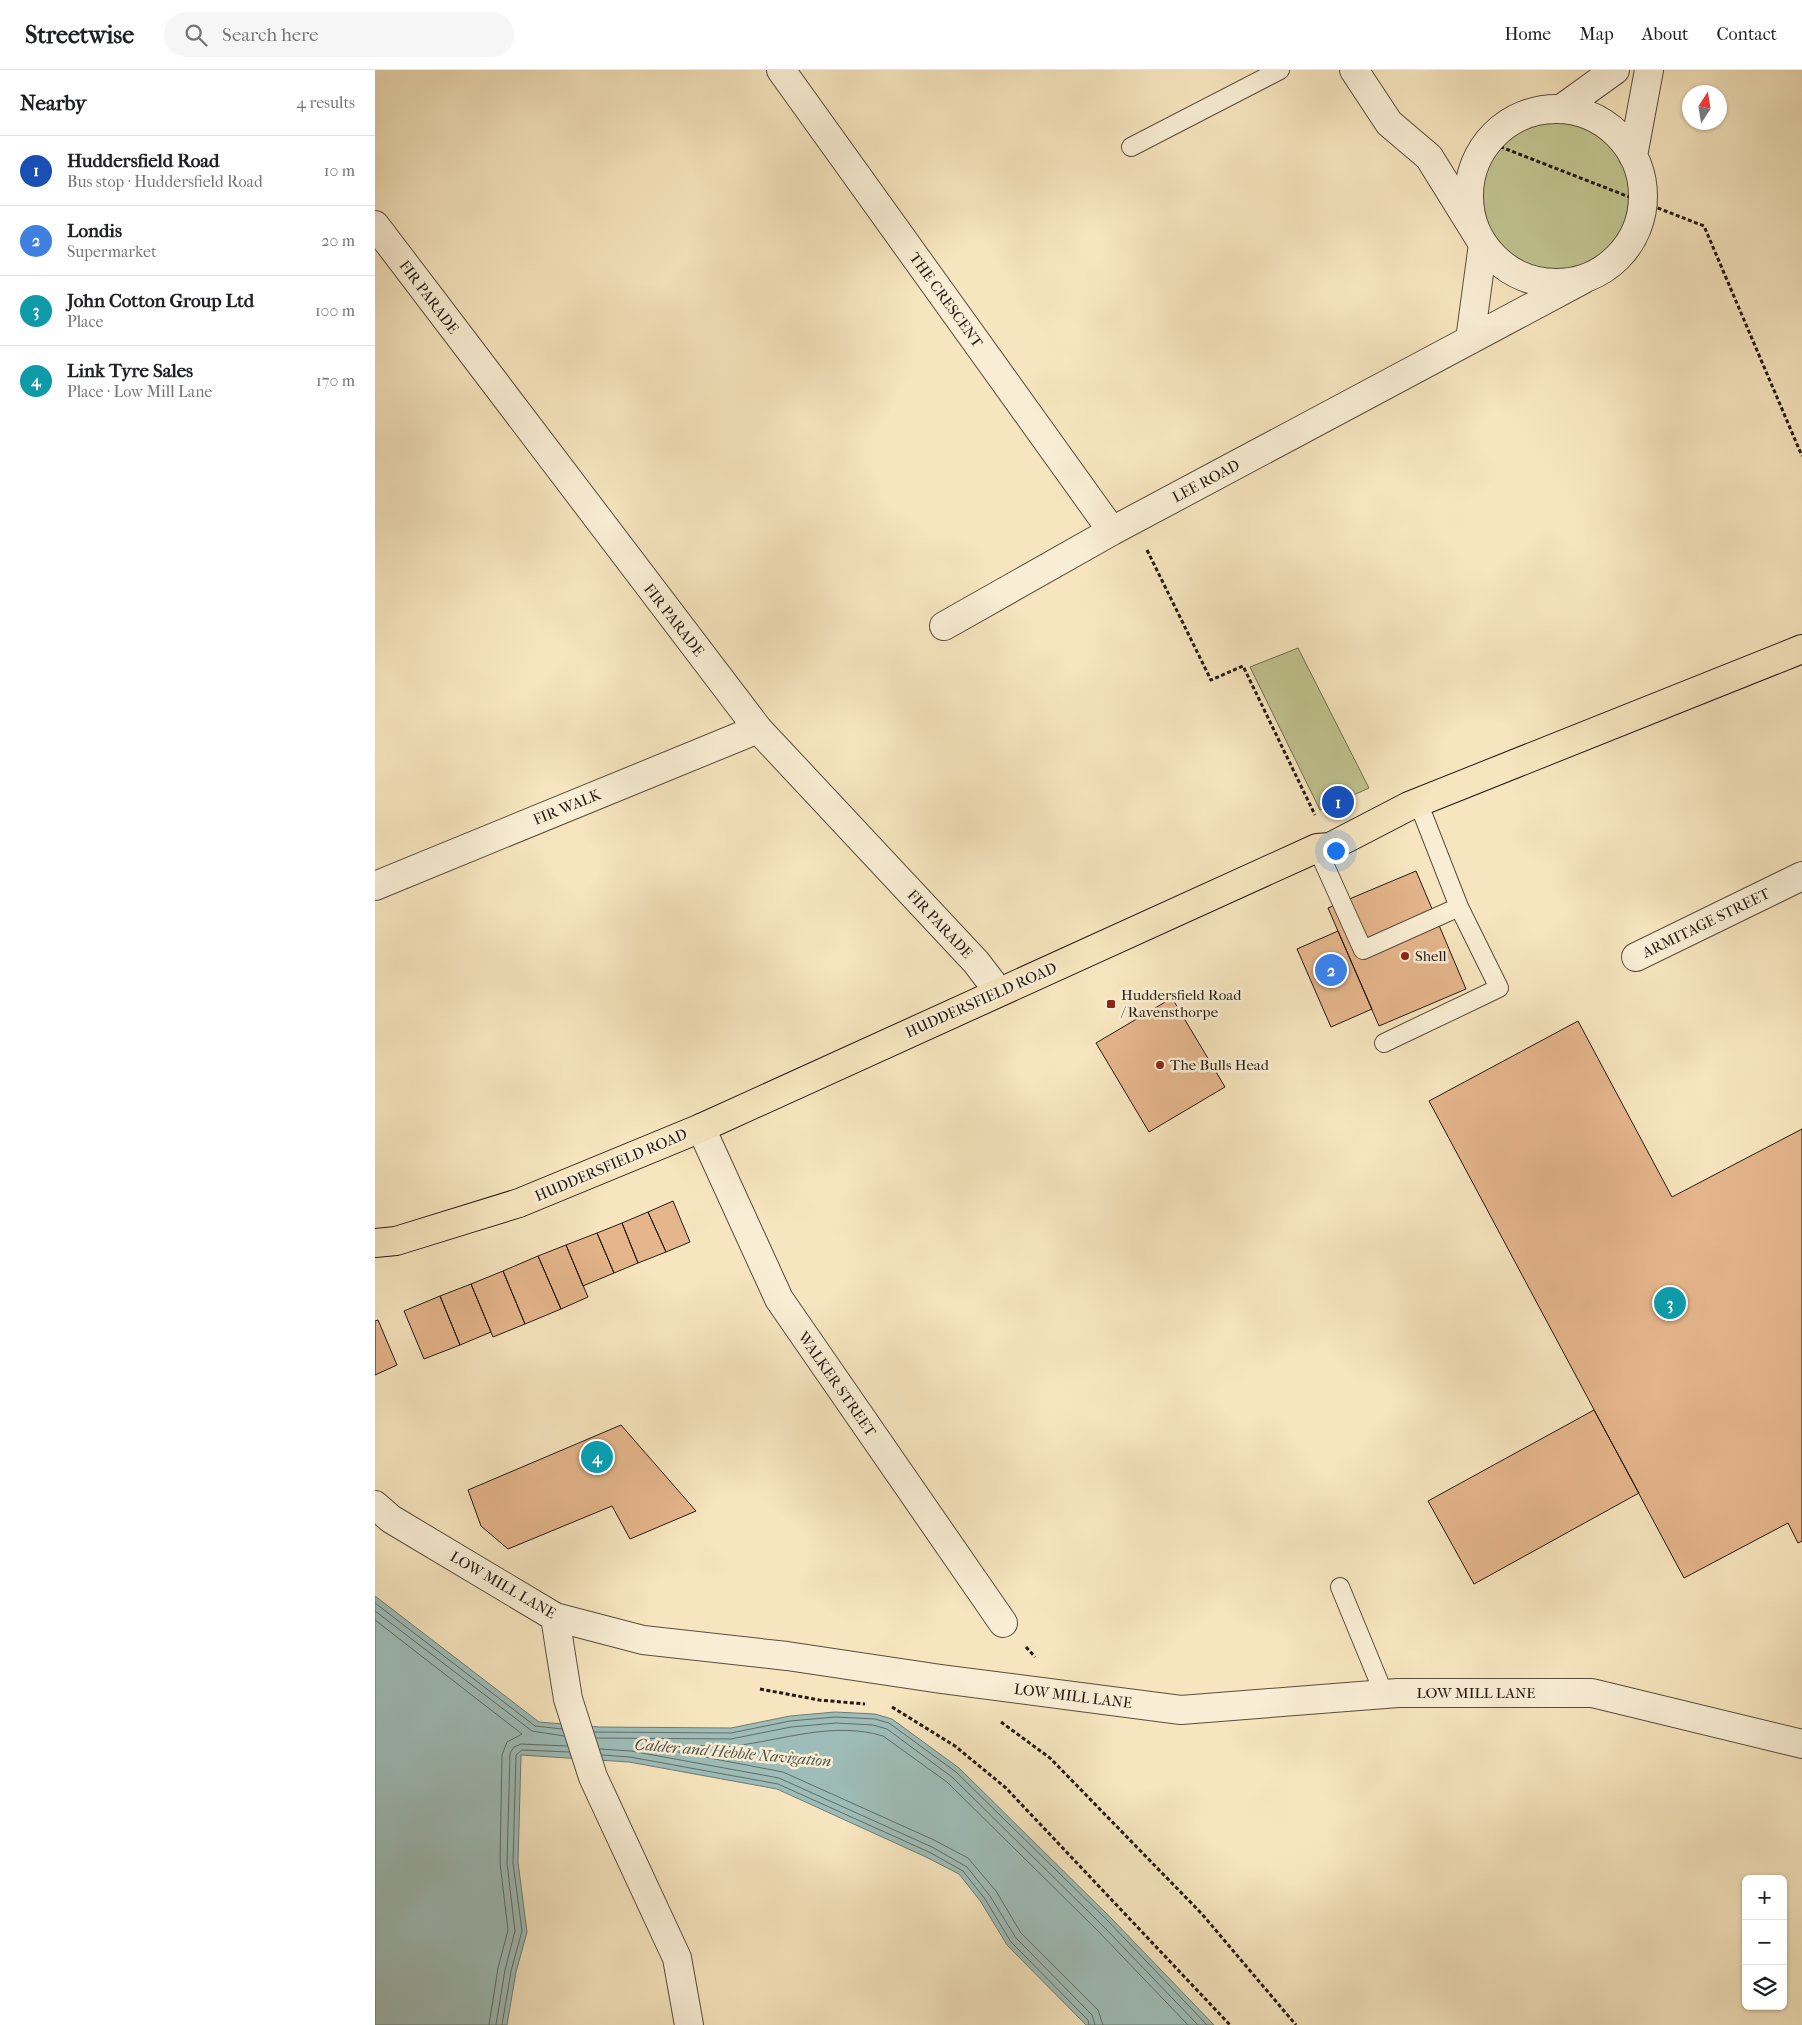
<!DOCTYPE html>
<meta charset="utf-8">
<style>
body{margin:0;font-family:"IM FELL French Canon",serif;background:#f6f6f6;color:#202124}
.controls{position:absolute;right:15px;bottom:15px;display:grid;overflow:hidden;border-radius:8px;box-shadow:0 1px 4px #0004}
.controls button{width:45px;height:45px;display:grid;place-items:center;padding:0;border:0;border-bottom:1px solid #e0e0e0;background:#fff;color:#202124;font:25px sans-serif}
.compass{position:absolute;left:1307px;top:15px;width:45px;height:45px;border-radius:50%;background:#fff;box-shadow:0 1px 4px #0004;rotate:12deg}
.you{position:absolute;left:960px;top:780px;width:18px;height:18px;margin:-12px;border:4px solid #fff;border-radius:50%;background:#1a73e8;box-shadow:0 0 0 8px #1a73e833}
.badge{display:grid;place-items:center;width:32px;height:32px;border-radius:50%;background:#db2777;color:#fff;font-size:16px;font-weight:700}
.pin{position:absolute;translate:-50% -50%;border:2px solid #fff;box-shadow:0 1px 5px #0006}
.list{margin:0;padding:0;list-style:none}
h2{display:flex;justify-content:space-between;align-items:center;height:65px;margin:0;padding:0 20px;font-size:21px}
h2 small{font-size:16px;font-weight:400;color:#757577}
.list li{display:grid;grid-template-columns:32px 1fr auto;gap:15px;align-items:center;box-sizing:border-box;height:70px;padding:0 20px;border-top:1px solid #e0e0e0}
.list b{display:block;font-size:19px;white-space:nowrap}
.list p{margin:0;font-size:16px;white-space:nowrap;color:#757577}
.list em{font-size:16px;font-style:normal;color:#757577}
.icon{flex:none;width:28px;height:28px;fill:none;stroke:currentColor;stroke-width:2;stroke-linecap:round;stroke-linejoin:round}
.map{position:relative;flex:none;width:1427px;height:1955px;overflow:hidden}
header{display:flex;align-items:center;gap:30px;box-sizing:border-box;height:70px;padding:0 25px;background:#fff;border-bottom:1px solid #e0e0e0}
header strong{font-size:24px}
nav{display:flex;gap:28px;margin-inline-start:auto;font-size:18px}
.search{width:350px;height:45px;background:#f6f6f6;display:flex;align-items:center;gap:12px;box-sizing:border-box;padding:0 18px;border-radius:28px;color:#757577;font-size:19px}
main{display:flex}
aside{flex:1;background:#fff}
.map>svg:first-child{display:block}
.green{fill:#c0c38f;stroke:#726e51}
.water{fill:#9ebdb8;stroke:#6e7c76}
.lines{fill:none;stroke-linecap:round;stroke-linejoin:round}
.shore{stroke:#626c66;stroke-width:1}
.building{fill:#e5b58b;stroke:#251a13}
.service-casing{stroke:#594d3e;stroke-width:20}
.minor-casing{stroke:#594d3e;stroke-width:30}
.trunk-casing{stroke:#251a13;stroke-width:30}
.path{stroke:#251a13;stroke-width:3;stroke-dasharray:4 2.5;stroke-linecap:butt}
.service{stroke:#f9eed5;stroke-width:18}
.minor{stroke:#f9eed5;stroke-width:28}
.trunk{stroke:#f6e5be;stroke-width:28}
.poi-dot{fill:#8f2418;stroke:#f9eed5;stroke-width:2}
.labels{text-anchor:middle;stroke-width:5;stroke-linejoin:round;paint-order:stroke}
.street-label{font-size:15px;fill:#251a13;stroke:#f9eed5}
.poi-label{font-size:15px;fill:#251a13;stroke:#f9eed5;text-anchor:start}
.water-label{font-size:16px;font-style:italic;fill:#4f534d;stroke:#f9eed5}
</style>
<header>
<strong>Streetwise</strong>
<div class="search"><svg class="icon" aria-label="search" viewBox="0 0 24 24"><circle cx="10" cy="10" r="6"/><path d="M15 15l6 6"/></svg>Search here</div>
<nav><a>Home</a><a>Map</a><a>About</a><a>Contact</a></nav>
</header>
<main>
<aside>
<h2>Nearby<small>4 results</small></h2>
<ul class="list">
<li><span class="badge" style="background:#1a4fb4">1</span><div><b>Huddersfield Road</b><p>Bus stop · Huddersfield Road</p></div><em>10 m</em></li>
<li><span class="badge" style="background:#3f7fe0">2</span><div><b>Londis</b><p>Supermarket</p></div><em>20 m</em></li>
<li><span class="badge" style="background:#0f9aa8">3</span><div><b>John Cotton Group Ltd</b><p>Place</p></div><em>100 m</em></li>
<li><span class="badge" style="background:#0f9aa8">4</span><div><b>Link Tyre Sales</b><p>Place · Low Mill Lane</p></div><em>170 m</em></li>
</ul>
</aside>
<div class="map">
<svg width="1427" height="1955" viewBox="0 0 1427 1955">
<rect width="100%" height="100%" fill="#f6e5be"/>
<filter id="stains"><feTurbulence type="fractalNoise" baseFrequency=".004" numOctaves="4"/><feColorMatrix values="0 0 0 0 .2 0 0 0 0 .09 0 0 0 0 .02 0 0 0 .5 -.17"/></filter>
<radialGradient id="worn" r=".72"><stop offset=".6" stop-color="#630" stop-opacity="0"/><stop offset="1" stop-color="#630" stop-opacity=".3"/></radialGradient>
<!-- green -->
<path class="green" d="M1094 126a87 87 0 1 1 174 0a87 87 0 1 1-174 0Z
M923,578L994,718L945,740L875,597Z"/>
<!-- water -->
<path class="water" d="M0,1526L164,1652L224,1657L356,1658L415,1646L460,1642L500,1644L517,1649L584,1698L736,1848L839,1955H711L632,1875L606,1832L584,1804L551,1787L402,1719L254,1692L146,1685L143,1792L152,1862L141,1902L132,1955H0Z"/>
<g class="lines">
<!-- shore -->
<path class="shore" d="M0,1533L160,1656L187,1659
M0,1541L157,1661L189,1666
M0,1550L147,1664L132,1672L127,1685L125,1793L133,1860L123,1898L114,1955
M219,1662L356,1663L415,1651L460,1647L500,1649L514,1653L581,1702L733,1851L832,1955
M221,1668L356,1669L416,1657L461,1653L498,1655L512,1659L577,1707L728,1856L823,1955
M225,1679L256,1681L404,1708L557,1777L592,1797L615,1826L641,1868L717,1945L720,1955
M227,1685L255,1687L403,1714L554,1782L588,1801L610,1829L636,1872L713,1950L714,1955
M121,1955L130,1900L140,1861L132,1793L135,1683L139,1677L146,1674L192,1676
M127,1955L136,1901L147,1861L138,1793L141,1685L147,1680L194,1682
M728,1955L723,1940L646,1863L621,1821L593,1788L559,1770L408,1702L303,1682L301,1678C318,1672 341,1679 359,1676C408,1670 459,1651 508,1666L572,1712L723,1861L813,1955"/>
</g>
<!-- building -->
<path class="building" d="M1041,801L1091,919L1004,956L953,838Z
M963,861L997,939L956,957L922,879Z
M797,928L850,1017L774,1062L721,973Z
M1203,951L1297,1127L1427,1059V1471L1423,1473L1413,1453L1309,1508L1054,1031Z
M298,1131L315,1172L291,1182L273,1142Z
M273,1142L291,1182L263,1193L247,1153Z
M247,1153L263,1193L239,1203L222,1163Z
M222,1163L239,1203L208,1216L191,1175Z
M191,1175L213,1227L186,1239L163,1186Z
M163,1186L186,1239L150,1254L128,1201Z
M128,1201L150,1254L118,1267L96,1214Z
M96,1214L116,1262L85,1275L65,1226Z
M65,1226L85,1275L49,1289L29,1241Z
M3,1250L22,1295L0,1305V1251Z
M1219,1340L1264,1423L1099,1514L1053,1431Z
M246,1355L321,1441L255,1469L237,1436L133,1479L106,1456L93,1420Z"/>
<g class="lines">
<!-- service casing -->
<g class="service-casing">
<path id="service" d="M756,77L905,0
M942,778L988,880L1084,837
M1009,973L1124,918L1084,837L1043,732
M965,1517L1009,1624"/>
</g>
<!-- minor casing -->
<g class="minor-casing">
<path id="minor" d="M406,0L737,461
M979,0L1014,53L1054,87L1108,174L1095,270
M1186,39L1240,0
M1094 126a87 87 0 1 1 174 0a87 87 0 1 1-174 0Z
M1258,86L1274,0
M0,155L383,659L601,892L624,922
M569,556L737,461L1209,209
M0,816L383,659
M1261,887L1427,806
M326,1058L404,1229L628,1553
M0,1435L16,1449L180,1547L268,1570L412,1586L566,1609L806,1640L1023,1623H1217L1427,1674
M180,1547L193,1629L218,1707L302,1888L314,1955"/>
</g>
<!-- trunk casing -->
<g class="trunk-casing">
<path id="trunk" d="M0,1173L21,1171L144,1133L326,1058L942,778L955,777L1034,736L1427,579"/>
</g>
<!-- path -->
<path class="path" d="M1113,72L1329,156L1427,386
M772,480L836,610L868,596L940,745
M651,1577L660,1587
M385,1619L444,1630L490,1634
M517,1637L580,1676L631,1718L855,1955
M626,1652L675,1688L827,1844L921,1955"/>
<!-- service -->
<use href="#service" class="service"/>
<!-- minor -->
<use href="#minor" class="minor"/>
<!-- trunk -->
<use href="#trunk" class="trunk"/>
</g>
<!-- markers -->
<g class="poi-dot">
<circle cx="1030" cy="886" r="5"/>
<rect x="731" y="929" width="10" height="10" rx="2.5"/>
<circle cx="785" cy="995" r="5"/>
</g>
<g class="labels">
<!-- street labels -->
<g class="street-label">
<text transform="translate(54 227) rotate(53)" y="5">FIR PARADE</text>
<text transform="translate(571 230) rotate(54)" y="5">THE CRESCENT</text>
<text transform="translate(831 411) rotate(-28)" y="5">LEE ROAD</text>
<text transform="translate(299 550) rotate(52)" y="5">FIR PARADE</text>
<text transform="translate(192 737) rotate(-22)" y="5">FIR WALK</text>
<text transform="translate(1331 853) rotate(-26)" y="5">ARMITAGE STREET</text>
<text transform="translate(565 854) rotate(47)" y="5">FIR PARADE</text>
<text transform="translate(606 930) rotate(-24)" y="5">HUDDERSFIELD ROAD</text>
<text transform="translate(236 1095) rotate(-23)" y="5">HUDDERSFIELD ROAD</text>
<text transform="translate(462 1314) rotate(55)" y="5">WALKER STREET</text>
<text transform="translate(128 1515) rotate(30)" y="5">LOW MILL LANE</text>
<text x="1101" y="1628">LOW MILL LANE</text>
<text transform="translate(698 1626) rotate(7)" y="5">LOW MILL LANE</text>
</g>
<!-- poi labels -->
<g class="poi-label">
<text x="1040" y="891">Shell</text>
<text x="746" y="930">Huddersfield Road<tspan x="746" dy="17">/ Ravensthorpe</tspan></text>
<text x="795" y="1000">The Bulls Head</text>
</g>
<!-- water labels -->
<g class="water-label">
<text transform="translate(358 1682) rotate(5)" y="6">Calder and Hebble Navigation</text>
</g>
</g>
<rect width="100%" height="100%" filter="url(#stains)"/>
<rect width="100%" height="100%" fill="url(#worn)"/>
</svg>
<div class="controls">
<button>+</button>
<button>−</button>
<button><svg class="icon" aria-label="layers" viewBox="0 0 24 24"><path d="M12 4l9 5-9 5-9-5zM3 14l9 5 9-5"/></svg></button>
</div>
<svg class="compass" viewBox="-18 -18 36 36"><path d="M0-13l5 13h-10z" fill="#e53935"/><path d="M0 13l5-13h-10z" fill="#757577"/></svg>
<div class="you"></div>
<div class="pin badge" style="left:963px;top:732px;background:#1a4fb4">1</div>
<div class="pin badge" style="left:956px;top:900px;background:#3f7fe0">2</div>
<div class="pin badge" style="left:1295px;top:1233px;background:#0f9aa8">3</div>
<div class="pin badge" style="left:222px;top:1387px;background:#0f9aa8">4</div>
</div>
</main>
